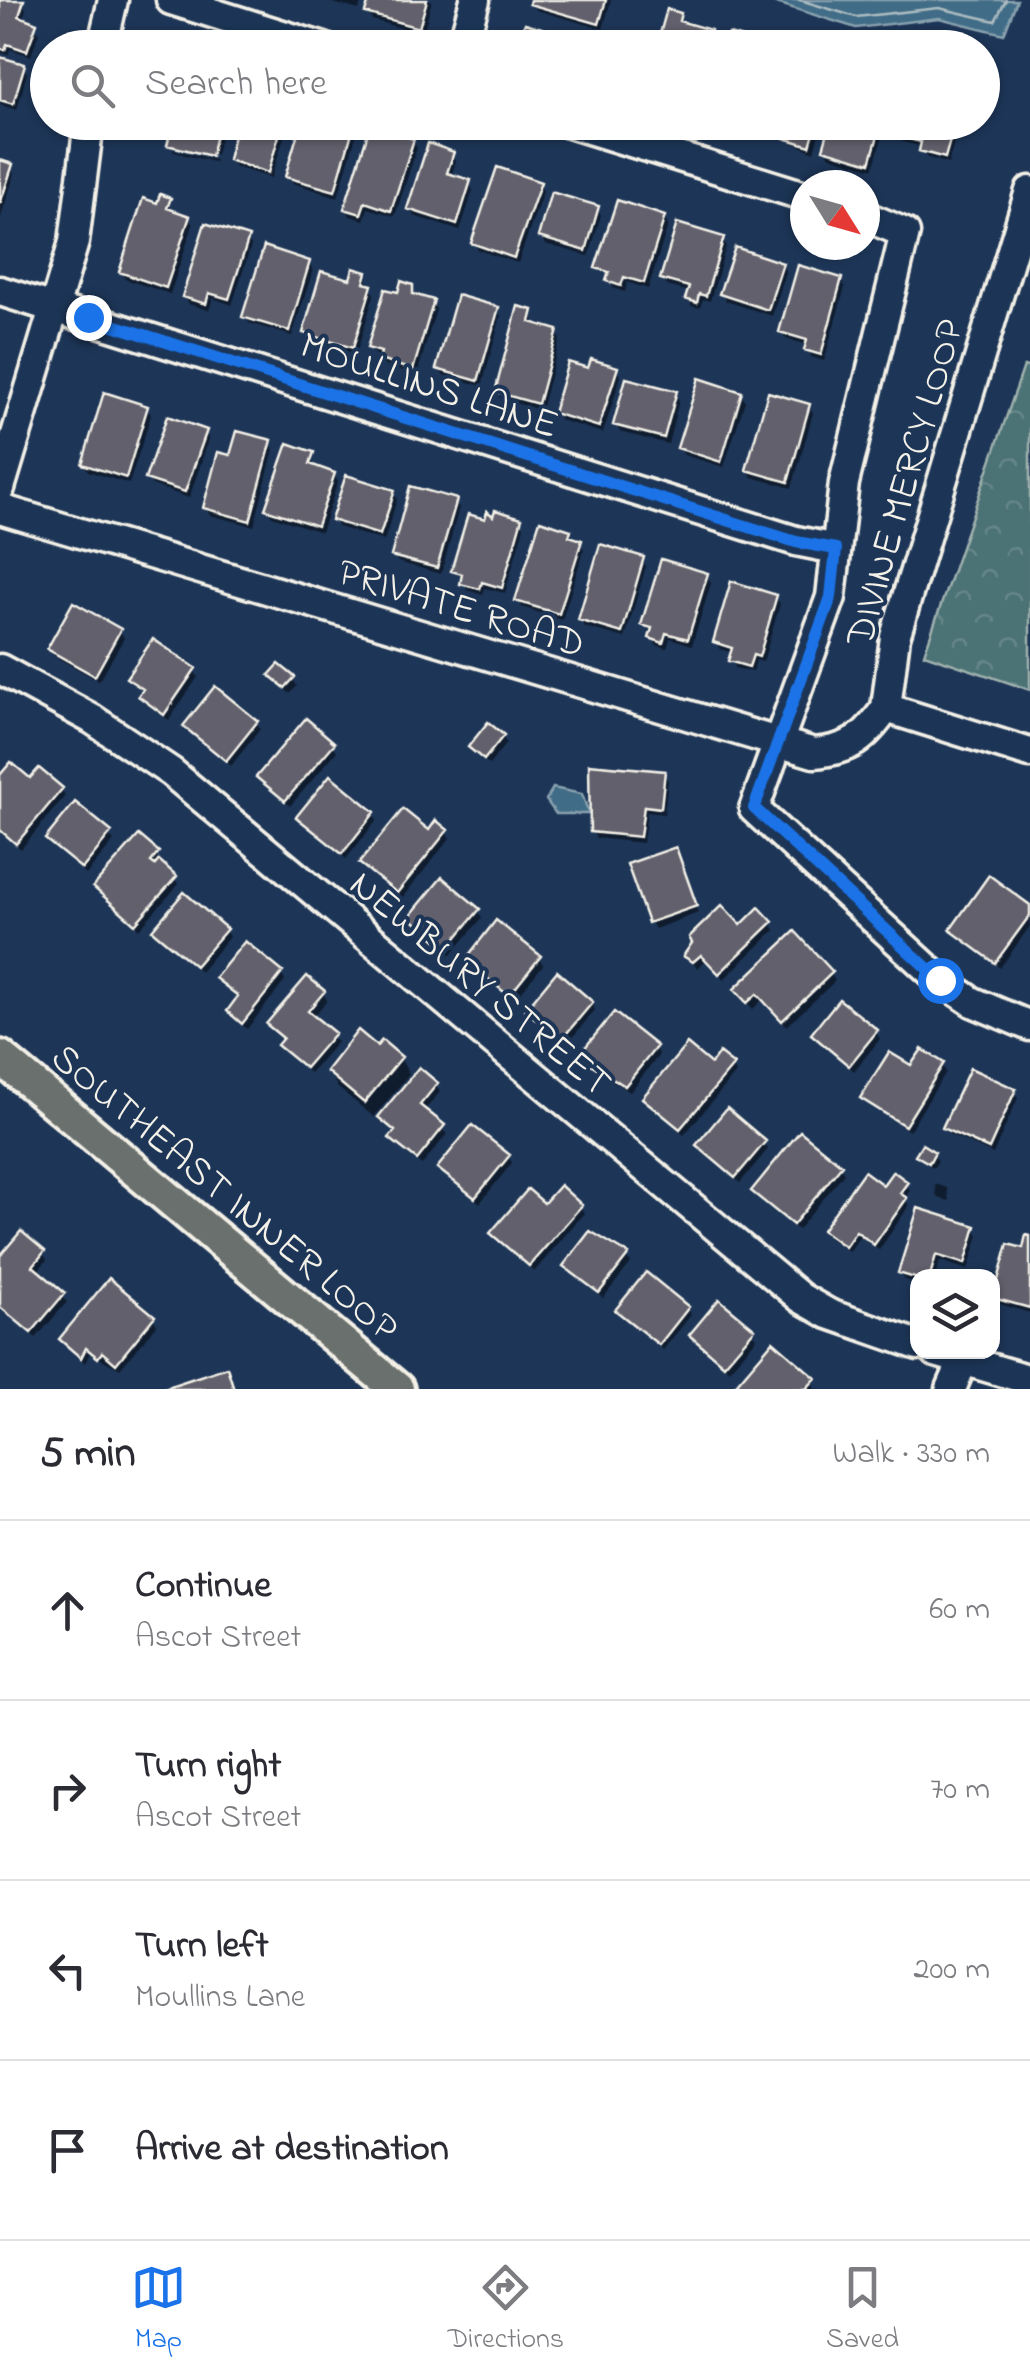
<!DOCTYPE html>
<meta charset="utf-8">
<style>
body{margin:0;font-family:"Indie Flower",sans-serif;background:#f2f2f3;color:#2b2b33}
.controls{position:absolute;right:30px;bottom:30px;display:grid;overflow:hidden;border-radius:20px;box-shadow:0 2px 8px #0004}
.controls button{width:90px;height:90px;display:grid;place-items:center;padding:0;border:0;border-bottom:2px solid #e1e1e2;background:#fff;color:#2b2b33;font:50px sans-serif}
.compass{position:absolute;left:790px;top:170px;width:90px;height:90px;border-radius:50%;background:#fff;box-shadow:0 2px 8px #0004;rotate:127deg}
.stop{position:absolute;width:30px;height:30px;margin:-22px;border:8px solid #1a73e8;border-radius:50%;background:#fff}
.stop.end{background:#1a73e8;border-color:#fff;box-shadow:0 2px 10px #0008}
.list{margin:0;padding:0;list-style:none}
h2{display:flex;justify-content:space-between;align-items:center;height:130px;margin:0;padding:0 40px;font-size:42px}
h2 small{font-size:32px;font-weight:400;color:#7c7c81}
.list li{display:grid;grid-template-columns:65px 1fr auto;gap:30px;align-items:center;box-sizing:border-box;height:180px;padding:0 40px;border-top:2px solid #e1e1e2}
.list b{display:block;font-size:38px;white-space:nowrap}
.list p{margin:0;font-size:32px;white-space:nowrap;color:#7c7c81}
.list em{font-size:32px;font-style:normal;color:#7c7c81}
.icon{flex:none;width:55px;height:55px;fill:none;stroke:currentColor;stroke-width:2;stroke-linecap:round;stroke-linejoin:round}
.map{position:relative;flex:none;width:1030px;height:1389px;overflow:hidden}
.search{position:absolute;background:#fff;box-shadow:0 2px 8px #0004;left:30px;right:30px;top:30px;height:110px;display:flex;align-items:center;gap:25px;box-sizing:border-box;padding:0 35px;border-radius:55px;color:#7c7c81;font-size:38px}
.sheet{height:850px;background:#fff}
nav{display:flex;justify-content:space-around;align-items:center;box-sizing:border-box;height:140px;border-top:2px solid #e1e1e2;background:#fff;font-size:28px;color:#7c7c81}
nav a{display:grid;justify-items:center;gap:5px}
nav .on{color:#1a73e8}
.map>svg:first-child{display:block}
.park{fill:url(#park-crowns);stroke:#a0b2ae;stroke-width:2.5}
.water{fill:#416c87;stroke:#89a1ae;stroke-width:2.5}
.shadow{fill:#0007}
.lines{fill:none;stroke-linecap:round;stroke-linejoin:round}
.shore{stroke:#acbcc1;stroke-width:2.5}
.building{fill:#62606c;stroke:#f4f1e8;stroke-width:2.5}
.minor-casing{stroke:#f4f1e8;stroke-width:35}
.major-casing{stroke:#f4f1e8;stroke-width:40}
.minor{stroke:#1d3557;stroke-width:28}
.major{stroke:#6a706d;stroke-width:32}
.route{stroke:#1a73e8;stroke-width:12}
.labels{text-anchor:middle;stroke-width:8;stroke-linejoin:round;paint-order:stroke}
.street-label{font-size:40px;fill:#f4f1e8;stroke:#1d3557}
</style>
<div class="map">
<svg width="1030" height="1389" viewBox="0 0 1030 1389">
<defs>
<pattern id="park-crowns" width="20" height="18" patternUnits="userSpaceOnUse" patternTransform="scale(2.5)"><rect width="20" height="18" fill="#4c7275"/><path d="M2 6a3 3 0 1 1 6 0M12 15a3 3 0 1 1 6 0" fill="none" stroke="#668789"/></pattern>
</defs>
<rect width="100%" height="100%" fill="#1d3557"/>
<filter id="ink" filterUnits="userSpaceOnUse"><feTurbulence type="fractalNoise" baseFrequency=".01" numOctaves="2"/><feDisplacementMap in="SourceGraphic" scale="20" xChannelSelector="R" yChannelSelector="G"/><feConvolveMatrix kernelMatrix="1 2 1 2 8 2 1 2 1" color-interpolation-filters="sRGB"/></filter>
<g filter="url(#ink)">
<!-- park -->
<path class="park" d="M1024,366L1030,368V690L924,654Z"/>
<!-- water -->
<path class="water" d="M767,0H1017L1004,34L939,18L856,28Z
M553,788L582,794L589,814H556L546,800Z"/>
<!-- shadow -->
<path class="shadow" d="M0,0L22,2L26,9L22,20L39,32L31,56L10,49L8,55L0,52Z
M322,0H362L359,10Z
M371,0H432L423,34L372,20L368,13Z
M533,0H611L603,29L536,10Z
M679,15L683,25L709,32L711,48H658Z
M0,60L23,66L27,73L17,110L0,105Z
M175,122H224L216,155L171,144V148L170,145Z
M354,122L358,129L338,197L292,183L288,176Z
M728,122H757L754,130Z
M772,122H822L814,152L774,134Z
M834,122H887L873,169L830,156L826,149Z
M903,122H960L948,164L926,157L923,147L903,142L899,135Z
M282,124L286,131L271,178L235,167L231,160Z
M413,142L417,148L395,216L368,208L364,220L350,216L346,208Z
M172,149L215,160L214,162L174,152Z
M452,154L456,161L451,177L469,183L473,190L460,231L414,216L410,209Z
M0,163L15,173L0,220Z
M539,184L543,191L518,263L478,250L474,243Z
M169,200L171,212L189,218L193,225L170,294L125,279L121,272L158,207Z
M597,208L601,215L589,256L545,244L541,237Z
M664,218L668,225L648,289L627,282L625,292L613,288L610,277L598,267Z
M247,239L251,246L232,305L213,298L209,310L188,304L184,297Z
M722,239L726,246L710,301L703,299L700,308L691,306L690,292L667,286L663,279Z
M309,263L313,270L292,336L249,323L245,316Z
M782,265L786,272L772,316L726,301L722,294Z
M365,274L374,295L356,354L309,339L305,332L351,282Z
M841,280L845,287L824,361L811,357L808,345L786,339L782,332Z
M411,287L415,297L432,302L436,309L417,375L385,366L370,348L400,296Z
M497,309L501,316L482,386L443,375L439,368Z
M532,313L534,326L556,332L560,339L541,410L501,399L497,392Z
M617,369L621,376L603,433L560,420L556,413L590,371Z
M675,393L679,400L668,444L620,432L616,425Z
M741,394L745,401L724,467L684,455L680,448Z
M809,406L813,413L792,488L752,477L748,470Z
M147,408L151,415L129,484L88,471L84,464Z
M205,432L209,439L189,498L152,485L148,478Z
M270,442L274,449L254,526L210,515L206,508L232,459Z
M312,454L314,468L334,475L338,482L321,532L272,516L268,509Z
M393,492L397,499L384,541L338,527L334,520Z
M455,501L459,508L441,574L398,562L394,555Z
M520,520L524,527L505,593L485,588L483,595L467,590L464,579L454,571L486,522Z
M569,532L584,549L562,620L522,607L518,600Z
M642,559L646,566L625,638L585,627L581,620Z
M707,576L711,583L692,645L670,638L667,648L656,645L653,633L644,625Z
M776,597L780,604L763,662L756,660L753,672L735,668L733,653L720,649L716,642Z
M120,631L124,638L99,681L54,656L50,649Z
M194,670L198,677L169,720L145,703L144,692L129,678Z
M272,675L293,679L297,686L290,694Z
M256,722L260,729L231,766L186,727Z
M502,736L506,743L489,765L471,748Z
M333,745L337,751L290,806L259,777Z
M663,774L668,780L664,814L647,812L643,843L596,838L592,831Z
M0,779L61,789L65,796L21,849L0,831Z
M76,805L114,841L86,875L48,839Z
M373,814L377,820L346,859L299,817Z
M446,832L450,838L402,898L362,863L429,833Z
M157,854L159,863L179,884L139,929L96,888Z
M678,857L698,913L655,929L651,922Z
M1030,908V926L1000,968L953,930Z
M478,911L482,918L451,955L412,918Z
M771,923L775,930L724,979L706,960L698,968L686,956L741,928Z
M155,930H225L229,937L200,972Z
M539,958L543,965L514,1001L468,960Z
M281,974L285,981L247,1029L234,1019L230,1012L240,999L218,978Z
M831,974L835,981L787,1026L762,1000L753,1009L741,996Z
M323,993L327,1000L312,1018L337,1042L310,1073L284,1052L280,1045L284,1041L269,1024Z
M591,1003L595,1010L566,1045L528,1010Z
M876,1032L880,1039L854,1071L814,1035Z
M655,1048L659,1055L630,1092L596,1070L586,1050Z
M378,1049L400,1058L409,1074L374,1117L337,1087L329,1071Z
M942,1065L946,1072L909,1131L863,1098L912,1069Z
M732,1066L736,1073L684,1135L645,1098L711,1068Z
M436,1085L440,1092L424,1111L447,1134L422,1165L396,1145L392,1138L396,1133L381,1118Z
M1014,1091L1018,1098L993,1154L949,1134L945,1128Z
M764,1142L768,1149L740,1183L699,1145Z
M933,1154L938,1161L933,1168L918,1155Z
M508,1156L512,1163L480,1203L440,1168Z
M840,1166L844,1173L798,1230L754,1191Z
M906,1184L910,1190L905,1198L909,1206L879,1250L860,1236L849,1252L828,1237L824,1231L884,1188Z
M935,1184L947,1188L949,1201L937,1197Z
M580,1206L584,1213L534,1272L494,1233L544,1207Z
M975,1228L979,1235L968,1270L940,1261L935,1276H918V1283L905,1280L901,1273Z
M1030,1239V1313L1000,1304L996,1297Z
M610,1242L631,1263L603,1298L566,1266Z
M43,1253L47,1260L36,1273L67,1302L36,1338L0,1308V1260Z
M688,1308L691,1315L663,1350L618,1310Z
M153,1318L157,1325L120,1369L90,1353L85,1363L62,1339Z
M753,1331L757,1338L729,1370L692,1335Z
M814,1379L815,1389H735Z"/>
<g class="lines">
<!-- shore -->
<path class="shore" d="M800,0L856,17L939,8L995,21L1006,0"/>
</g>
<!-- building -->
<path class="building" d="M0,0H24L19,16L37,23L27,51L7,44L5,50L0,48Z
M369,0H427L419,28L365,13Z
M530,0H606L599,24L529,4Z
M667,9L681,13L679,21L711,30L706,48H656Z
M525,23L603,46L602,48H517Z
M729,34L774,47L725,48Z
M0,57L25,64L13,104L0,100Z
M173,122H219L211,156L167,145Z
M237,122H283L268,173L228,160Z
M301,122H355L335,191L285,177Z
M769,122H817L810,146L784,138L786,133L768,127Z
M831,122H882L870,163L823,149Z
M900,122H955L945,158L919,151L921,142L897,136Z
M370,126L414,139L391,211L365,202L361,214L344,209Z
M428,143L454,152L447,173L471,180L457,225L407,209Z
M0,160L13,164L0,204Z
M497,167L541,182L514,258L471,243Z
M551,192L599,206L586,251L538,237Z
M160,194L171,198L167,208L190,216L166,288L119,272L143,198L157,203Z
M617,200L665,216L644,283L624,277L621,286L606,281L609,272L595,268Z
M205,223L249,237L229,299L209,293L206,304L182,297Z
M677,223L724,237L706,296L699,294L697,303L685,299L689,287L660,279Z
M264,246L310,261L289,331L242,317Z
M735,247L783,263L768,310L719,294Z
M798,265L842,278L821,355L804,350L807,340L779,332Z
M353,268L367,272L364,283L372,285L353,348L303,333L321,271L350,279Z
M401,281L413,285V294L434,300L413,370L379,360L381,352L367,348L385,289L398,292Z
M457,295L499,307L478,381L436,369Z
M518,306L533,310L530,322L558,330L538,404L495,392Z
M591,359L618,367L599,427L553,413L568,362L588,368Z
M626,378L677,391L664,438L613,425Z
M699,378L742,392L721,462L677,448Z
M104,392L148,406L126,478L82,464Z
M768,392L810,404L788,482L746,470Z
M167,416L207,430L185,492L145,479Z
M237,431L272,440L250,521L203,508L218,452L230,455Z
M288,443L314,452L310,464L335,473L317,526L265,509Z
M346,475L395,490L380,535L331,520Z
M410,486L457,499L437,568L391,556Z
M495,510L522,518L502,588L482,582L480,589L460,584L462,574L451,571L468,514L485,519L487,511L493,516Z
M540,520L571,530L569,536L582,540L559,614L515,601Z
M600,544L644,557L622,633L578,620Z
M661,559L708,573L688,639L666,633L663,643L649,638L652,628L641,625Z
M731,581L777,595L759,657L753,655L749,667L728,661L732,648L713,642Z
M73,602L121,629L95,676L47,649Z
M153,639L196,668L164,715L138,696L143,689L126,678Z
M279,664L295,677L285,688L269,675Z
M215,686L258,721L226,761L183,726Z
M306,718L335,743L285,801L256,777Z
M488,722L504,735L484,760L468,747Z
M11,762L30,778L39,768L63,788L16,844L0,830V775Z
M589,764L665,771L661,808L644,806L640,837L590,832Z
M330,775L375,812L342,854L296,817Z
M75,802L112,832L82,869L45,839Z
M403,809L429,830L436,820L448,830L397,893L359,863Z
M139,835L159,852L151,862L155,865L159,860L177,876L135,924L93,887Z
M676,847L697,906L648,923L627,864Z
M989,875L1030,905V915L995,963L950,930Z
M442,877L480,909L447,949L409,917Z
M184,892L227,929L195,966L152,930Z
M722,905L741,925L759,907L773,922L719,974L701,955L693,962L683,956L692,943L689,937Z
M496,920L541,956L509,996L465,960Z
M795,931L833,972L782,1021L757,994L747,1003L734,989Z
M245,941L283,972L242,1024L227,1011L238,996L215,978Z
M557,971L593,1002L561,1040L525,1010Z
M307,976L325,991L308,1011L335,1033L305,1068L277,1045L283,1038L266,1024Z
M839,999L878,1030L849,1066L811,1034Z
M614,1012L657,1046L625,1086L589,1063L593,1058L583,1050Z
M358,1030L377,1046L382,1040L402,1057L364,1103L326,1071Z
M687,1044L711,1064L719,1053L734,1065L680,1129L642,1098Z
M922,1049L944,1063L905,1126L860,1098L889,1052L911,1065Z
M419,1067L438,1083L420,1105L445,1125L417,1160L389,1138L395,1131L378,1117Z
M970,1068L1016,1089L989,1149L942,1128Z
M727,1108L766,1141L735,1178L696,1145Z
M472,1125L510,1155L475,1198L437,1168Z
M800,1131L842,1165L793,1225L751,1191Z
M922,1144L935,1152L929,1163L915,1155Z
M864,1171L883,1185L893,1171L908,1182L900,1193L907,1198L874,1245L856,1231L845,1247L822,1230Z
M560,1185L582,1205L529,1266L490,1233L528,1189L544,1203Z
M918,1208L976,1226L965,1264L936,1255L930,1276L918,1279L898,1273Z
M21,1231L45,1251L33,1266L65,1293L31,1333L0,1307V1256Z
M590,1231L629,1254L599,1293L563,1266Z
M1026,1235L1030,1236V1308L993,1298L1008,1244L1023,1248Z
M646,1272L689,1307L659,1345L615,1310Z
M109,1278L155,1316L116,1364L102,1352L98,1358L86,1348L81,1358L59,1339Z
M719,1299L755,1329L724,1365L689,1335Z
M773,1341L816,1378L806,1389H732Z
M227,1367L234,1389H161Z"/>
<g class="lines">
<!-- minor casing -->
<g class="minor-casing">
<path id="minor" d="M171,0L324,48
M102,48L113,0
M462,48L475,0
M566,122L805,196
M1030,191L895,637L886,708L1030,753
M865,216L905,233L844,483L831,597L754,809L939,979L973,1002L1030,1026
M0,291L796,541L836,549
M0,488L74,242L89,122
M0,509L814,753C851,750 865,738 886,708
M0,669L92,719L171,772L801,1298L829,1314L918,1345
M936,1352L1030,1380
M951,1389L963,1361"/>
</g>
<!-- major casing -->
<g class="major-casing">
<path id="major" d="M0,1057L397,1389"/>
</g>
<!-- minor -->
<use href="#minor" class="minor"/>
<!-- major -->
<use href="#major" class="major"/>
</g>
</g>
<g class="lines" filter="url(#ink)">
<!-- route -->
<path class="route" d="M88,317L796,542L836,549L831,597L754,808L940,980"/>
</g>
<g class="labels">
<!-- street labels -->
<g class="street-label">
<text transform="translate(430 383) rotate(18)" y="14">MOULLINS LANE</text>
<text transform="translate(903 482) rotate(-74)" y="14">DIVINE MERCY LOOP</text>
<text transform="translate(462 606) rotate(17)" y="14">PRIVATE ROAD</text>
<text transform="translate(482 982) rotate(40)" y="14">NEWBURY STREET</text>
<text transform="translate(226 1191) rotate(40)" y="14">SOUTHEAST INNER LOOP</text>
</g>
</g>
</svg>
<div class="controls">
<button><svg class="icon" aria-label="layers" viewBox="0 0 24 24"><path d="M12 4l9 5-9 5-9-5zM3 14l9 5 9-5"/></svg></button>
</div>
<svg class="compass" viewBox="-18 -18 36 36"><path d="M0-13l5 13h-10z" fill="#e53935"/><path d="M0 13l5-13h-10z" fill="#7c7c81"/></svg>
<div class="stop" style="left:940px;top:980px"></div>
<div class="stop end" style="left:88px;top:317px"></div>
<div class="search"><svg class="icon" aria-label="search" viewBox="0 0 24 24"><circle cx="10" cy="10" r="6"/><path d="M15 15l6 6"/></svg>Search here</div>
</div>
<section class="sheet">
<h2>5 min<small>Walk · 330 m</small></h2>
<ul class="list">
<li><svg class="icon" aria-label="ahead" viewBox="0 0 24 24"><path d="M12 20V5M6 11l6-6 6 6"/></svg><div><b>Continue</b><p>Ascot Street</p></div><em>60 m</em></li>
<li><svg class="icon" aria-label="right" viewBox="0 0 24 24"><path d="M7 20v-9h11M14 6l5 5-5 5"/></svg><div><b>Turn right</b><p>Ascot Street</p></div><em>70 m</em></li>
<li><svg class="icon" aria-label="left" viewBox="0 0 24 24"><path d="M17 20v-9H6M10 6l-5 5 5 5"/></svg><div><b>Turn left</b><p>Moullins Lane</p></div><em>200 m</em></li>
<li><svg class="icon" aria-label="arrive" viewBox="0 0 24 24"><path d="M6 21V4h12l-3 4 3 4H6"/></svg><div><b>Arrive at destination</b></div></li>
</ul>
</section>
<nav>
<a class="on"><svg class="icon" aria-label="map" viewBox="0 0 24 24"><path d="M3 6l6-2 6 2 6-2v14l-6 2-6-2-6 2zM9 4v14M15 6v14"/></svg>Map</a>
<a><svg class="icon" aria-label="directions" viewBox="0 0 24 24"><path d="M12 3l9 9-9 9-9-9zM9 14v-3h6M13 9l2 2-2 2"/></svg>Directions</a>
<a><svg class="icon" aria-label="saved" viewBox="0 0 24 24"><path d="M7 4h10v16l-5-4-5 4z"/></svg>Saved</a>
</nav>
